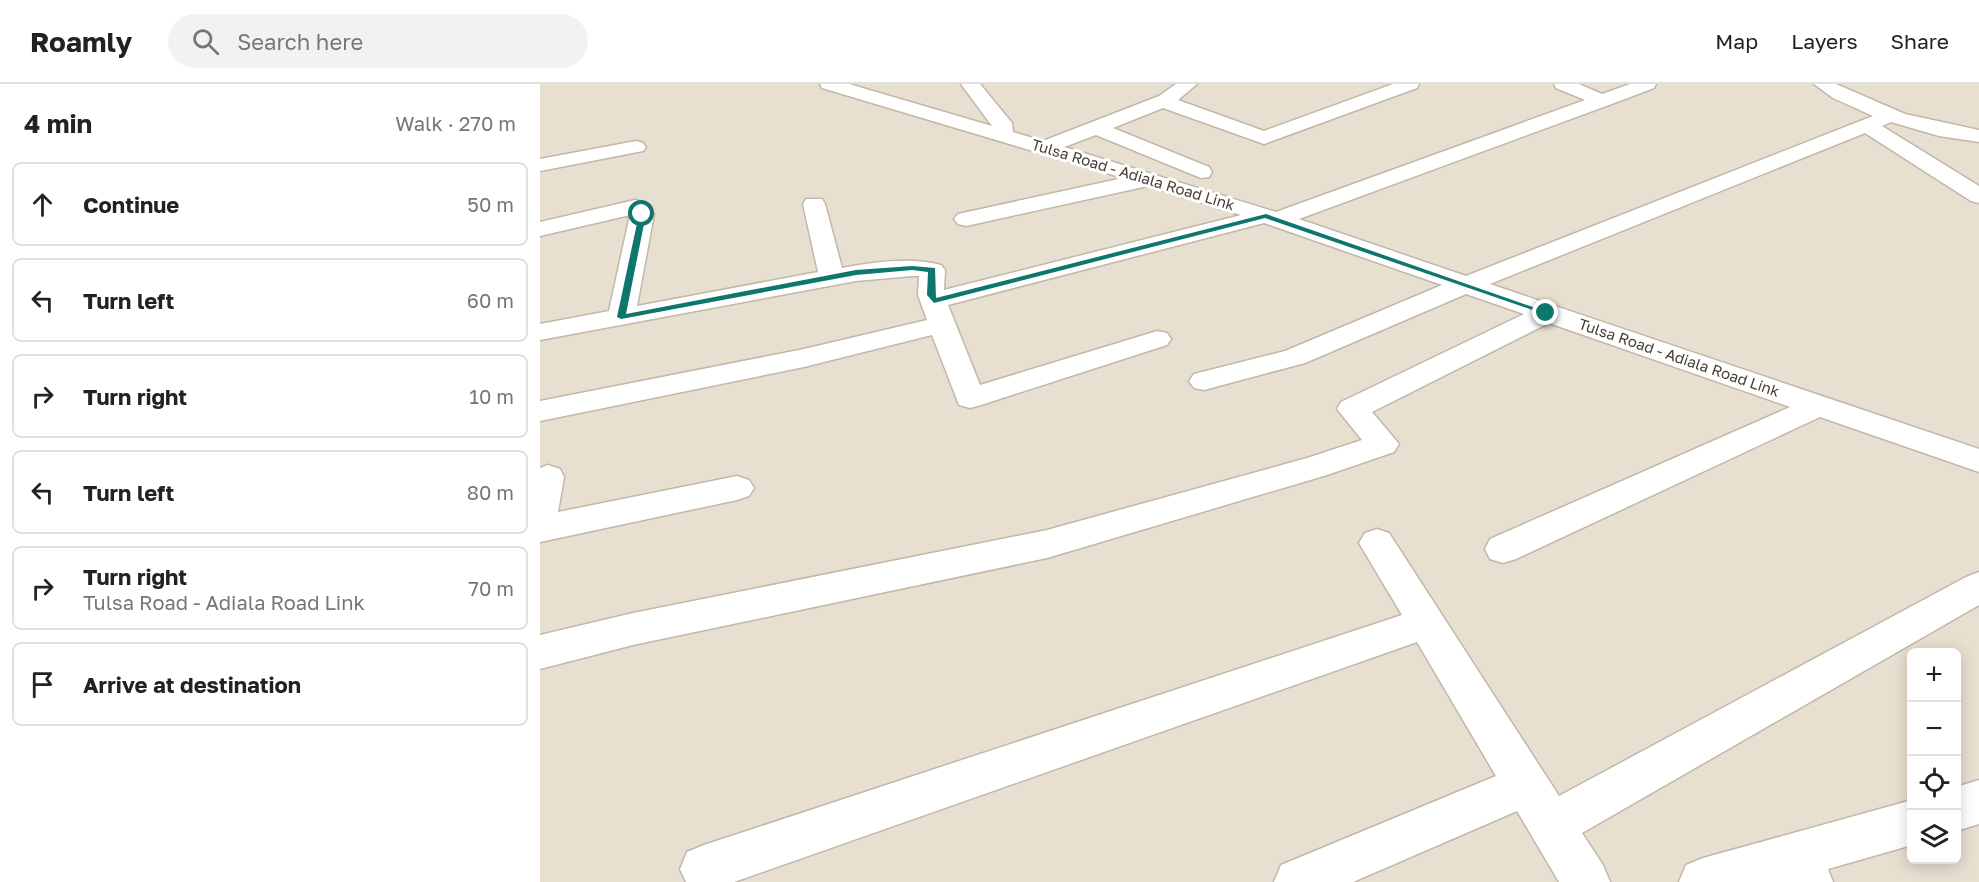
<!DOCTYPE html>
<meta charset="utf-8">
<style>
body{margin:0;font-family:"Golos Text",sans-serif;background:#f2f2f2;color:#222}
.controls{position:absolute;right:18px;bottom:18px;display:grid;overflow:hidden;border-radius:9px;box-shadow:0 3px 15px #0003}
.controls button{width:54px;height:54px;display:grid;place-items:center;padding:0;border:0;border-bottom:2px solid #e0e0e0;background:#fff;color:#222;font:30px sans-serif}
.stop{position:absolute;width:18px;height:18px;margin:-14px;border:4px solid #0f766e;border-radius:50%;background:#fff}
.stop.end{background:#0f766e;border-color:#fff;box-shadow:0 2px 6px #0008}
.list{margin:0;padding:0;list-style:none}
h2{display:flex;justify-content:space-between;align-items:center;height:78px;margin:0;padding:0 24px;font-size:26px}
h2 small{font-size:20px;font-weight:400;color:#767676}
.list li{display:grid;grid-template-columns:39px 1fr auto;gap:18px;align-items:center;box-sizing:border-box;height:84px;margin:0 12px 12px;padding:0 12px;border:2px solid #e0e0e0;border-radius:9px}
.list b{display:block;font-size:22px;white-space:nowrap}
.list p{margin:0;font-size:20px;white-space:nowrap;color:#767676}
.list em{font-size:20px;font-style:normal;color:#767676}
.icon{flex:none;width:33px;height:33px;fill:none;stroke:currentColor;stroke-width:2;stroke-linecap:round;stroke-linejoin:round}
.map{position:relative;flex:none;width:1439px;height:798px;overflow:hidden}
header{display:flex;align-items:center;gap:36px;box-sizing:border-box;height:84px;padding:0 30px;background:#fff;border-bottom:2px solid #e0e0e0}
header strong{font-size:28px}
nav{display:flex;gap:33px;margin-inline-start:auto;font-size:21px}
.search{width:420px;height:54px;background:#f2f2f2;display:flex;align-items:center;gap:15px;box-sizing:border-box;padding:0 21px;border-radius:33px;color:#767676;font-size:22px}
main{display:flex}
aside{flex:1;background:#fff}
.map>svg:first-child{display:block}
.residential{fill:#e7dfd0;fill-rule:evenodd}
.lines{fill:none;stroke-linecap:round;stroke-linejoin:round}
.minor-casing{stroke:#c2b7a8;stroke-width:3}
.minor{fill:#fff;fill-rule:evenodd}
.route{fill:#0f766e}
.labels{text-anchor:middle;stroke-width:6;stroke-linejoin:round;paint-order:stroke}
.far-street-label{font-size:15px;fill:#453d33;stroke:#fff}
</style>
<header>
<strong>Roamly</strong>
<div class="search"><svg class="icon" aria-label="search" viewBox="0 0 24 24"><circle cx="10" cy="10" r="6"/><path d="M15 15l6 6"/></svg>Search here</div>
<nav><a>Map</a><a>Layers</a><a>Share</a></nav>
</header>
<main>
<aside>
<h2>4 min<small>Walk · 270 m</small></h2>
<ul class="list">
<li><svg class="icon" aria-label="ahead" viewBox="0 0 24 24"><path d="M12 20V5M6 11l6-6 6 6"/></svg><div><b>Continue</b></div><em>50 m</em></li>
<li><svg class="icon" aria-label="left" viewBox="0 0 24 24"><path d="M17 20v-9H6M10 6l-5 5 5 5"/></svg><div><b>Turn left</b></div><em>60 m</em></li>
<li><svg class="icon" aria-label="right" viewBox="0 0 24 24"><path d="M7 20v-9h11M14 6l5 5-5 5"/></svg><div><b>Turn right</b></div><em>10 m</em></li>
<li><svg class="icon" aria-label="left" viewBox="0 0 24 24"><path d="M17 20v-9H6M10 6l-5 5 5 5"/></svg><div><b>Turn left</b></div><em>80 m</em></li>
<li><svg class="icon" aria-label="right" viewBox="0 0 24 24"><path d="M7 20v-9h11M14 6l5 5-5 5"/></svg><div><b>Turn right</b><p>Tulsa Road - Adiala Road Link</p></div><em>70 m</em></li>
<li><svg class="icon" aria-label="arrive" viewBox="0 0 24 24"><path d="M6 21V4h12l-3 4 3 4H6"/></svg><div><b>Arrive at destination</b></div></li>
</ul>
</aside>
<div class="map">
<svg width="1439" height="798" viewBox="0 0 1439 798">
<rect width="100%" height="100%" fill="#f3ede3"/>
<!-- residential -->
<path class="residential" d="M0,0H1439V798H0ZM1372,568H1416V776H1372Z"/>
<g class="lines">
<!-- minor casing -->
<g class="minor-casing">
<path id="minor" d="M280,0H309L452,42L421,0H440L472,39L473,48L503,57L619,12L636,0H657L638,16L724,47L853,0H879L877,4L724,60L623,24L573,44L669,83L672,88L669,93L661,94L556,51L524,63L736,128L1045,16L1016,4L1014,0H1039L1062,10L1090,0H1116L1114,4L1069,21L759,135L926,192L1333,32L1293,14L1274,0H1296L1365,30L1439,46V58L1399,52L1351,38L1342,42L1439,102V119L1431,117L1325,49L950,200L1439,365V388L1280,333L976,475L963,479L950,475L945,465L950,455L1250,323L1009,239L832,328L859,360L854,368L787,391L507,474L93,561L0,585V551L93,529L507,446L767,374L822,356L797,325L801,318L984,230L926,210L765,279L664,306L654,304L649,297L654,290L745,267L902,201L724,139L408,221L440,301L617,247L627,249L631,255L627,261L441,321L430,324L419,321L392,251L264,283L0,337V317L264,265L387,236L378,211L379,192H372L316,197L0,256V240L69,227L90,131L0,152V138L95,116L103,118L114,130L97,222L278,188L263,120L266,115H282L285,120L302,184C334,178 370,173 401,181L405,186L404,206L701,131L608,102L426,142L418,140L414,135L418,130L583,94L282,4Z
M96,57L103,59L106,63L103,67L0,87V75Z
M8,381L20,385L24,393L18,428L197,392L209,396L214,404L209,412L197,416L0,458V384Z
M837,445L849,449L1019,712L1426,493L1439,488V521L1042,749L1063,781L1070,798H1019L977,727L813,798H734L741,781L956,692L877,558L194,798H146L140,785L147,768L164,761L862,531L819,459L825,449Z
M1439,696V740L1416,747V703Z
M1372,716V761L1288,785L1293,798H1139L1146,781L1163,774Z"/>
</g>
<!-- minor -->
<use href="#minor" class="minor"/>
</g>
<!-- route -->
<path class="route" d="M102,128L106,130L86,230L316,186L372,182L395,184L396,214L726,130L1010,229L1004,230L725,134L394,219L387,211L388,188L372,186L316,191L81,235L77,233L99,130Z"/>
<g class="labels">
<!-- far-street labels -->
<g class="far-street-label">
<text transform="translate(593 91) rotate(17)" y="5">Tulsa Road - Adiala Road Link</text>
<text transform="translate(1139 274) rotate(19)" y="5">Tulsa Road - Adiala Road Link</text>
</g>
</g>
</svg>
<div class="controls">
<button>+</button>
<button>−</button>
<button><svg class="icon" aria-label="locate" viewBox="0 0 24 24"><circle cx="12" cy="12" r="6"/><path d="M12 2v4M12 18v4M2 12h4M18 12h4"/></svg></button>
<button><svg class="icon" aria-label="layers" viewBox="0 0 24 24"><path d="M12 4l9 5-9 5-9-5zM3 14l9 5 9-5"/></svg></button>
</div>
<div class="stop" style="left:102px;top:130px"></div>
<div class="stop end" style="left:1006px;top:229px"></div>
</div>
</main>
